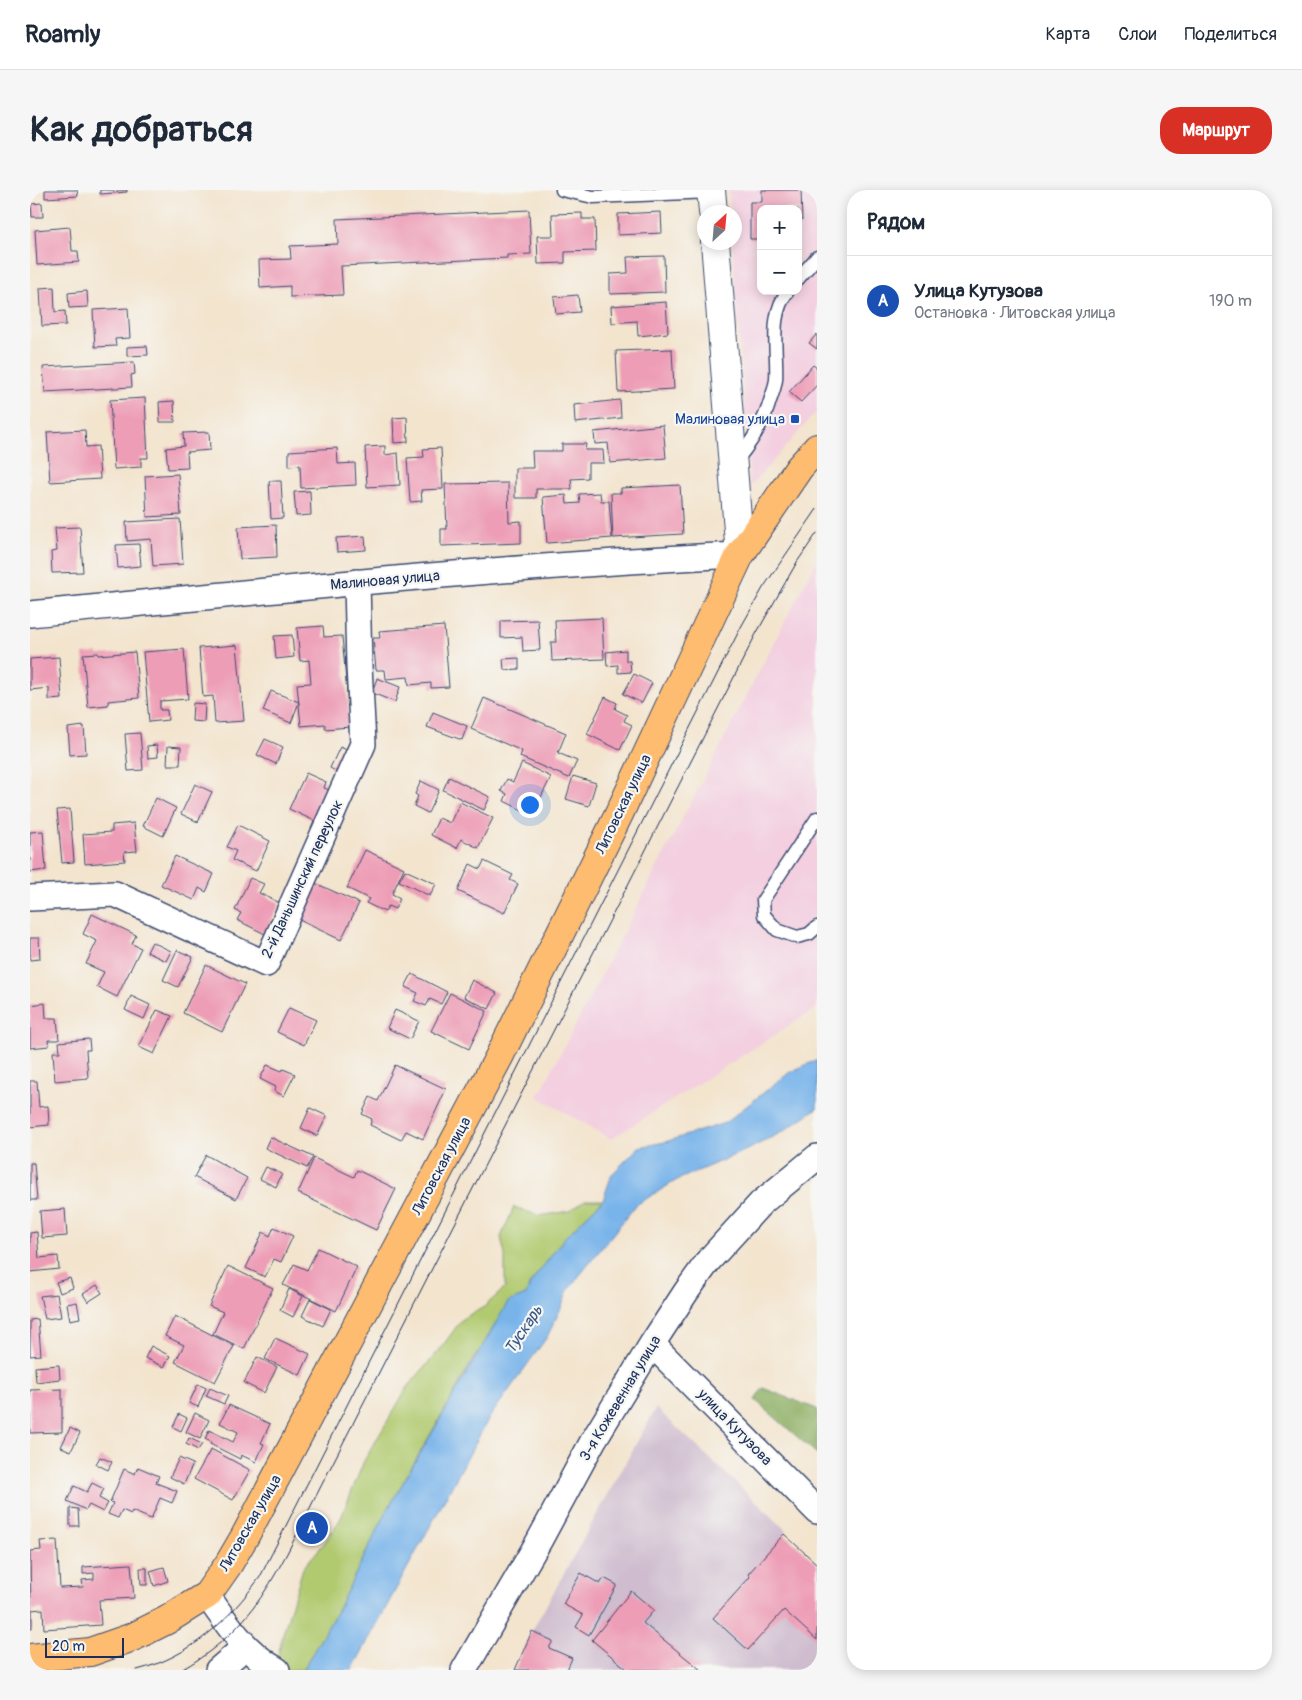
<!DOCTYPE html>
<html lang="ru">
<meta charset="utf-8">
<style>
body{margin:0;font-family:Pangolin,sans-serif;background:#f6f6f7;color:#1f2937}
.controls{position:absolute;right:15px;top:15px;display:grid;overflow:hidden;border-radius:10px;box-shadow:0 2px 12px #0003}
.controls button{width:45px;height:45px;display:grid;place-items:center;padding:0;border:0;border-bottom:1px solid #e0e1e3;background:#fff;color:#1f2937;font:25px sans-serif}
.compass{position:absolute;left:667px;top:15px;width:45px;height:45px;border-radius:50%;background:#fff;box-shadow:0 2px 12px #0003;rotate:26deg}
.scale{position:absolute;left:15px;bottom:12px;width:79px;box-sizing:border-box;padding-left:5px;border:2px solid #1b2f5e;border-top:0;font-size:14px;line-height:18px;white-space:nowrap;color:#1b2f5e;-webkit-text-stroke:4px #f6f6f2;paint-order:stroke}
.you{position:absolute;left:499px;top:614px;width:18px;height:18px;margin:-12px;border:4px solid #fff;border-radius:50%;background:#1a73e8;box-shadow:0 0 0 8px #1a73e833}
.badge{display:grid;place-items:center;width:32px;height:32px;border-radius:50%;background:#d93025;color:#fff;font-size:16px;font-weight:700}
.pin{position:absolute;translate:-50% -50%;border:2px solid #fff;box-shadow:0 1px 5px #0006}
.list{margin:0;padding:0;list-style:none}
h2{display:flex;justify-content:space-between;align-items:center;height:65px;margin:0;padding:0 20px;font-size:21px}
h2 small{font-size:16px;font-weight:400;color:#747a83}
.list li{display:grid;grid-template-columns:32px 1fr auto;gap:15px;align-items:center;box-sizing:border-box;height:90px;padding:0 20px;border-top:1px solid #e0e1e3}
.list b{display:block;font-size:19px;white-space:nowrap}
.list p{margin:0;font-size:16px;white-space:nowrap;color:#747a83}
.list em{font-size:16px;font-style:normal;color:#747a83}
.map{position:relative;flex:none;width:787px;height:1480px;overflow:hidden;border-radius:20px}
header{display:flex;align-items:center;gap:30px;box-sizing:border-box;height:70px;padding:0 25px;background:#fff;border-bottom:1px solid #e0e1e3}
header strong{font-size:24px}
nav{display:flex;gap:28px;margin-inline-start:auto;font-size:18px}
.intro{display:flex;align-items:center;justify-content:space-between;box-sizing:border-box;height:120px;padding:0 30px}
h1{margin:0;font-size:35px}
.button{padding:12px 22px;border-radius:20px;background:#d93025;color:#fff;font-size:18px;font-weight:700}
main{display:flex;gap:30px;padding:0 30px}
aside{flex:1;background:#fff;border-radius:20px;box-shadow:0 2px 12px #0003}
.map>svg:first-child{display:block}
.built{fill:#f3cfe0;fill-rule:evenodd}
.industrial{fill:#cfbdcf}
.green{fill:#b1ca70;stroke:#667c67}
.forest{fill:#8cae62;stroke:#546e60}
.water{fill:#78b4ea;stroke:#4a72a4}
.building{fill:#ed9db6}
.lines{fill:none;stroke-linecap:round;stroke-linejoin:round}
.service-casing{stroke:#3b4a6f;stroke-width:15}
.minor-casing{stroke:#3b4a6f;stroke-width:28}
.tertiary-casing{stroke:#3b4a6f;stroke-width:30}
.primary-casing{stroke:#3b4a6f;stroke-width:30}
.service{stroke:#fff;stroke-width:12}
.minor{stroke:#fff;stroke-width:25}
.tertiary{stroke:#fff;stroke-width:28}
.primary{stroke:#febc70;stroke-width:28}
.tram{stroke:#1b2f5e;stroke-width:1}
.transit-dot{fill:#1a4fb4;stroke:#f6f6f2;stroke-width:2}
.labels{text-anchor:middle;stroke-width:4.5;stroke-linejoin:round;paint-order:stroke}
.transit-label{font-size:15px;fill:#164399;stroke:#f6f6f2;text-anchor:end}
.street-label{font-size:15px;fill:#1b2f5e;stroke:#f6f6f2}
.water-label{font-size:16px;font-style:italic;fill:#375788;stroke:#f6f6f2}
</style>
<header>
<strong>Roamly</strong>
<nav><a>Карта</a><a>Слои</a><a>Поделиться</a></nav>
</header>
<div class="intro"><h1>Как добраться</h1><a class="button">Маршрут</a></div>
<main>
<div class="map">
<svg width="787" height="1480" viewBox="0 0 787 1480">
<rect width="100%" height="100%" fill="#f6f6f2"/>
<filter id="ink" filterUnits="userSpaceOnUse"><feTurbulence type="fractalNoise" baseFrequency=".02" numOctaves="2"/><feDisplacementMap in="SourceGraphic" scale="10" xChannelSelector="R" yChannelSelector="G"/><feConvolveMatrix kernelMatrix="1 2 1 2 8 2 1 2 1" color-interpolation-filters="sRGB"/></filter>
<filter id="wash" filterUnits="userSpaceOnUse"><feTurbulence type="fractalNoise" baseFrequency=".0096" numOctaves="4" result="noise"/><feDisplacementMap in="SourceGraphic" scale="20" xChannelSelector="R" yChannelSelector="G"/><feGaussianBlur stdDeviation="1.12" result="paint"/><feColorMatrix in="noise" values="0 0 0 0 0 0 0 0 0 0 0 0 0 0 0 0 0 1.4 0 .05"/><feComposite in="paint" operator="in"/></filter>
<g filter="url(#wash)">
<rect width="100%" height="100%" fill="#f3e4ce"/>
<!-- built -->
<path class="built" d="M699,0H787V221L720,297L702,53L704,52V22H700ZM731,19H768V101H731Z
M787,370V818L581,949L508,907Z"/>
<!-- industrial -->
<path class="industrial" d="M626,1218L757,1341L754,1344L787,1374V1480H485L502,1441Z"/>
<!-- green -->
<path class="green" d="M555,1010H573L535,1047L500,1094L496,1105L445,1166L359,1317L307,1421L273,1480H245L252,1447L273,1378L296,1351L311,1328L334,1271L377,1198L411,1158L432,1129L454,1117L475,1098V1065L471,1047L484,1017L510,1026L539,1021Z"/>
<!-- forest -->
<path class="forest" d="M733,1198L787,1219V1264L725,1210Z"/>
<!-- water -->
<path class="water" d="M787,870V918L754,941L721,958L647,990L606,1015L538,1100L532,1116L517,1147L459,1228L322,1480H273L307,1421L359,1317L478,1112L496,1105L500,1094L535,1047L573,1010L582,984L609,957L635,952L695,933L760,882Z"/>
<g id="blocks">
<!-- building -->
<path class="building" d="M15,0H47L48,6L15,8Z
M70,0H97V2L70,4Z
M732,0H771L772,30H768V19H731V49H720V12H732Z
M12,13L13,27H2L1,14Z
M499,20L501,64L477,65V68L311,76L313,105L260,107V96L230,98L229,70L261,69L260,56L308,54L307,29Z
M631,22L632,43L588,45V24Z
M552,23V29H565L566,61L535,62V73L508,74L507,46H523L522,24Z
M40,37L42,61H48L49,72L7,75L5,40Z
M634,66L635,102L580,104V84L598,83L597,67Z
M24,97L25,122L35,121L36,135L12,136L10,98Z
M57,101L58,117L39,118L38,103Z
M548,105L550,122L526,124L524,107Z
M636,112L638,143L608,146L607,131L582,133L581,116Z
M98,118L100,148L85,149L86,156L65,157L63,120Z
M787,144V159L779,153Z
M117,156L118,165L97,166V157Z
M642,159L644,199L588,202L586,161Z
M104,172L105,184L101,185L102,197L15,202L13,177Z
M783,175L787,178V195L771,212L759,202Z
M115,208L118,268H111V277L84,279L80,210Z
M590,210L591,228L545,233L544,215Z
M144,211L145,232H130L129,212Z
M377,227L378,252L364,253L363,228Z
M633,235L636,268L580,273L578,253L565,254L564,242Z
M55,240L56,257L68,256L70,289L20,292L17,242Z
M179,242L180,260L157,262L158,278L138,279L136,258L154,256L153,243Z
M532,254H556L555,260H573L574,273H558V288L541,289L542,299H506V308H485V278H503L502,261H532Z
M355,256V265L368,263L370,295L337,297L335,257Z
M307,258L308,274L325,273L326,295L271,298L270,275L259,276V261Z
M411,258L413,299L391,300L392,311L380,312L377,268L394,267L393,259Z
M148,284L151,325L117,327L115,286Z
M239,291H251L253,328L241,329Z
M478,293L479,332L491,331V353L411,356V339H417L415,294Z
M650,295L653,344L583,348L581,303H591V298Z
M280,301L281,325L266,326L264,302Z
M570,303L571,311H579L582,348L517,353L513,307L536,305L537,314L550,313L549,304Z
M150,329L153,374L123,376L121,349L97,351L96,332Z
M246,335L247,367L210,369L208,337Z
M50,337L53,382L22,383L21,362L27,361L25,338Z
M335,346L336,360L307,362L306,348Z
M109,354L111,376L88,378L86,355Z
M572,428L574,469L522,471L521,452H526L525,430Z
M508,430L510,460L493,461L492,447L471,448V431Z
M293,436L294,447L312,446L320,537L295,539V534L271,536L267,494L281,493L279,470L270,471L267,438Z
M414,436L419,497L401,498V493L379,495L378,487L356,489L355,480H346L343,448H350L349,441Z
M262,445L264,467L246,469L244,446Z
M207,455L214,531L185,533L183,506L173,507L169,458Z
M154,459L158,509L130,511V520H137L138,530L119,532L113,462Z
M596,460V471H600L601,482L588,483V475L577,476L576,462Z
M105,462L109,508L78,511V515L58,517L53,464L68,463V465Z
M29,467L32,509L19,510V498L0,500V469Z
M489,468V479L474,480L473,469Z
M604,484L622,493L612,513L593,504Z
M347,488L370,497L365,512L342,503Z
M241,501L269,512L261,533L233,521Z
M575,507L587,513L585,519L597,525L594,531L602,535L590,560L557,544Z
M454,508L536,543L528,563L547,571L539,588L490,567L492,561L441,539Z
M163,513L175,514L174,532L162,531Z
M403,522L437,536L432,550L397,537Z
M54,536L56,564L40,565L38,538Z
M110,543L113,580L98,581L95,544Z
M235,549L253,557L246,574L227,565Z
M127,555L128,567L118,568L117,556Z
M138,556L151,557L150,575H137Z
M310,557L324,563L313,585L300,578Z
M492,573L521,587L502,625L474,611L477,604L471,601L477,589L483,592Z
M276,583L296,592L294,598L304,602L289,633L259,619Z
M543,586L566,593L559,616L536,609Z
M419,587L460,607L454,620L413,600Z
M391,591L409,600L398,623L384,616L388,606L385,604Z
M165,594L182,602L168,632L151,624Z
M126,608L146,618L133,646L113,636Z
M430,612L463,628L448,658L431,649L427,658L401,645L409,628L420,633Z
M40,619L44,672L32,673L27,620Z
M104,633L107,661L94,662L95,671L55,674L53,644L82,642V635Z
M208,635L240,651L226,681L202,670L206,661L197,657Z
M13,641L16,680L0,682V642Z
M335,660L374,678L362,704L370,708L365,719L358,716L355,722L336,713L339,709L317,698Z
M145,666L184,684L176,702L169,698L164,710L131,695Z
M454,671L483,685L480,690L488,694L474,723L428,701L440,674L450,679Z
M375,680L406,694L400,706L369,691Z
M220,688L234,694L229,703L250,713L235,744L207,730L211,723L205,720Z
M285,693L329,713L311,750L267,729Z
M62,724L106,745L102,754L111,758L87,807L67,797L74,782L56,774L67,751L53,744Z
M0,748H9L10,769L0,770Z
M122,752L141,761L136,771L117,762Z
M147,760L163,767L148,797L133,790Z
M176,775L215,794L192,842L153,823Z
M382,784L417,802L411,814L400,809L396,816L384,811L388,803L375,797Z
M442,790L467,803L459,819L434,807Z
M420,803L457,821L439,859L401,841Z
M101,806L120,815L114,829L95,820Z
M15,813L16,828H27L29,850H18L19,856L0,858V815Z
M259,818L286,830L274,855L247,842Z
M127,820L142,826L124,864L109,857Z
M365,820L389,831L380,849L357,838Z
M59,849L60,860H56L58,888L25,891L23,862H30L29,852Z
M237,875L252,881L253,879L265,884L254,906L244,901L246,897L230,889Z
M365,875L416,899L393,949L376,941L371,950L340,935L342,929L332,924L340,907L348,911Z
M0,891H7L9,917L18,916L19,935L0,937Z
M280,918L297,926L287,946L271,938Z
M240,947L283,967L277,978L235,958Z
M176,965L217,988L206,1009L164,987Z
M284,968L324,987L327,980L366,999L346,1040L268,1003Z
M0,973H4L7,1010H0Z
M236,977L252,984L246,997L230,989Z
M35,1019L37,1046L12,1048L10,1021Z
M244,1037L263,1046L251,1072L244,1069L235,1087L216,1078L233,1042L240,1046Z
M7,1042L9,1068L28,1066L29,1079L0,1082V1043Z
M288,1058L327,1077L306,1121L253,1095L264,1074L277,1080Z
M198,1076L243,1098L214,1159L183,1144L193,1122L179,1116Z
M40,1088L43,1098L30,1103L26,1092Z
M67,1095L72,1103L58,1112L53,1104Z
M259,1099L273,1106L263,1127L250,1120Z
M27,1104L31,1127L15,1129L10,1106Z
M280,1109L301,1119L293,1136L272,1126Z
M47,1112L50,1128L40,1130L37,1114Z
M145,1126L204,1156L185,1192L145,1172L154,1155L135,1146Z
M8,1129L11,1165L0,1166V1130Z
M245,1148L280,1164L270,1185L235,1169Z
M121,1156L140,1166L134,1177L115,1168Z
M227,1167L247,1177L234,1203L214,1193Z
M29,1175L30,1189L6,1192L5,1177Z
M168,1194L176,1198L168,1217L159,1213Z
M180,1198L198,1206L194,1214L176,1206Z
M32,1199V1242L0,1243V1200Z
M199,1215L240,1234L231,1253L234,1254L226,1272L211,1265L210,1269L180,1254L181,1252L175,1249L179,1240L203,1252L208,1242L190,1233Z
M165,1223L179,1230L170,1249L156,1242Z
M149,1224L157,1228L151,1241L143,1237Z
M40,1238L50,1243L41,1261L31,1257Z
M159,1248L172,1254L168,1260L156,1254Z
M181,1259L220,1280L203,1310L164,1289Z
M70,1267L82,1272L78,1280L66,1274Z
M149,1268L163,1274L154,1294L140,1287Z
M108,1277L129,1286L126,1293L147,1301L142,1313L130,1308L121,1329L102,1321L101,1324L92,1320L88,1328L78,1324L83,1313L80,1312L94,1279L105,1284Z
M62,1293L74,1299L69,1308L78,1313L73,1322L59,1315L56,1320L37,1311L44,1296L57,1302Z
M40,1318L48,1319L49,1336H40Z
M754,1344L787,1374V1450L754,1420L718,1460L683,1428L720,1387L718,1384Z
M27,1350L30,1398L53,1397L52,1390L64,1389V1383L53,1384V1377L101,1374L104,1408L69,1410L71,1435L14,1439L13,1419L1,1420L0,1361L11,1360L10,1351Z
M134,1377L138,1391L124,1396L120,1381Z
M110,1378H117V1395H111Z
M551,1383L570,1394L574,1388L587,1395L559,1445L546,1437L553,1425L533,1414Z
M601,1401L624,1420L613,1433L671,1480H598L562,1450Z
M0,1421H2V1439H0Z
M502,1441L523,1451L519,1458L542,1468L537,1480H485Z"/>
</g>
</g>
<g filter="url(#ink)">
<use href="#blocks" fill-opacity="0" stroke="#3b4a6f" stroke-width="1"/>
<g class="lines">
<!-- service casing -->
<g class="service-casing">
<path id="service" d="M532,0L563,7L681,2
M768,89L787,67
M706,271C722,252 734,233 741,208C743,203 745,196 746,190C748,160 738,126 758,101
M787,628L733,710L734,725L747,740L767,747L779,744L787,737"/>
</g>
<!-- minor casing -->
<g class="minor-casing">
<path id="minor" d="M0,424C236,401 473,376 710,365
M0,708L85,704L236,774L333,554L329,476L327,392
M622,1154L787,1321
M177,1405C196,1433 216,1463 247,1480
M188,1480L216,1456
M434,1480L509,1351L563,1251L622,1154L656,1102L679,1070L731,1013L787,967"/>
</g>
<!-- tertiary casing -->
<g class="tertiary-casing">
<path id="tertiary" d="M681,0L683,22
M685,52L710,365"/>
</g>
<!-- primary casing -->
<g class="primary-casing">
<path id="primary" d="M0,1468L60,1462L103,1447L137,1430L177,1405L198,1375L215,1346L469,867L589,624L710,365L769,278L787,258"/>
</g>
<!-- service -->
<use href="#service" class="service"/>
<!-- minor -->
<use href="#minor" class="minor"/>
<!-- tertiary -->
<use href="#tertiary" class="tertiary"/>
<!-- primary -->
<use href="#primary" class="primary"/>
<!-- tram -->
<path class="tram" d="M107,1480C160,1467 199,1430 230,1387L711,437L733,398L787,319
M151,1480C178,1465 202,1445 221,1421C248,1386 267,1343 287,1304L726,444L767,372L787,343"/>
</g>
</g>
<!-- markers -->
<rect class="transit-dot" x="760" y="224" width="10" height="10" rx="2.5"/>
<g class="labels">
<!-- transit labels -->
<g class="transit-label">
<text x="755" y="234">Малиновая улица</text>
</g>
<!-- street labels -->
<g class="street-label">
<text transform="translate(355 390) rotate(-5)" y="5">Малиновая улица</text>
<text transform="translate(593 614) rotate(-64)" y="5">Литовская улица</text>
<text transform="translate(272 689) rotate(-65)" y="5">2-й Даньшинский переулок</text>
<text transform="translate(411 976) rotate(-62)" y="5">Литовская улица</text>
<text transform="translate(590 1208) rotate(-59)" y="5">3-я Кожевенная улица</text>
<text transform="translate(705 1237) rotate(46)" y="5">улица Кутузова</text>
<text transform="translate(220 1333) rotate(-60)" y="5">Литовская улица</text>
</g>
<!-- water labels -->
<g class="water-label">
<text transform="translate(493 1139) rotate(-56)" y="6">Тускарь</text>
</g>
</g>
</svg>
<div class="controls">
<button>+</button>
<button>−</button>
</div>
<svg class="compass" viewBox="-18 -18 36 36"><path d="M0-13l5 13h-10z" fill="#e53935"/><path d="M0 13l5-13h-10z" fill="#747a83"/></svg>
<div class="scale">20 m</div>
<div class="you"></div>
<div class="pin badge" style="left:282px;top:1338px;background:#1a4fb4">A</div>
</div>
<aside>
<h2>Рядом<small></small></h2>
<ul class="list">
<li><span class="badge" style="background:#1a4fb4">A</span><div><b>Улица Кутузова</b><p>Остановка · Литовская улица</p></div><em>190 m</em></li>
</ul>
</aside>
</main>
